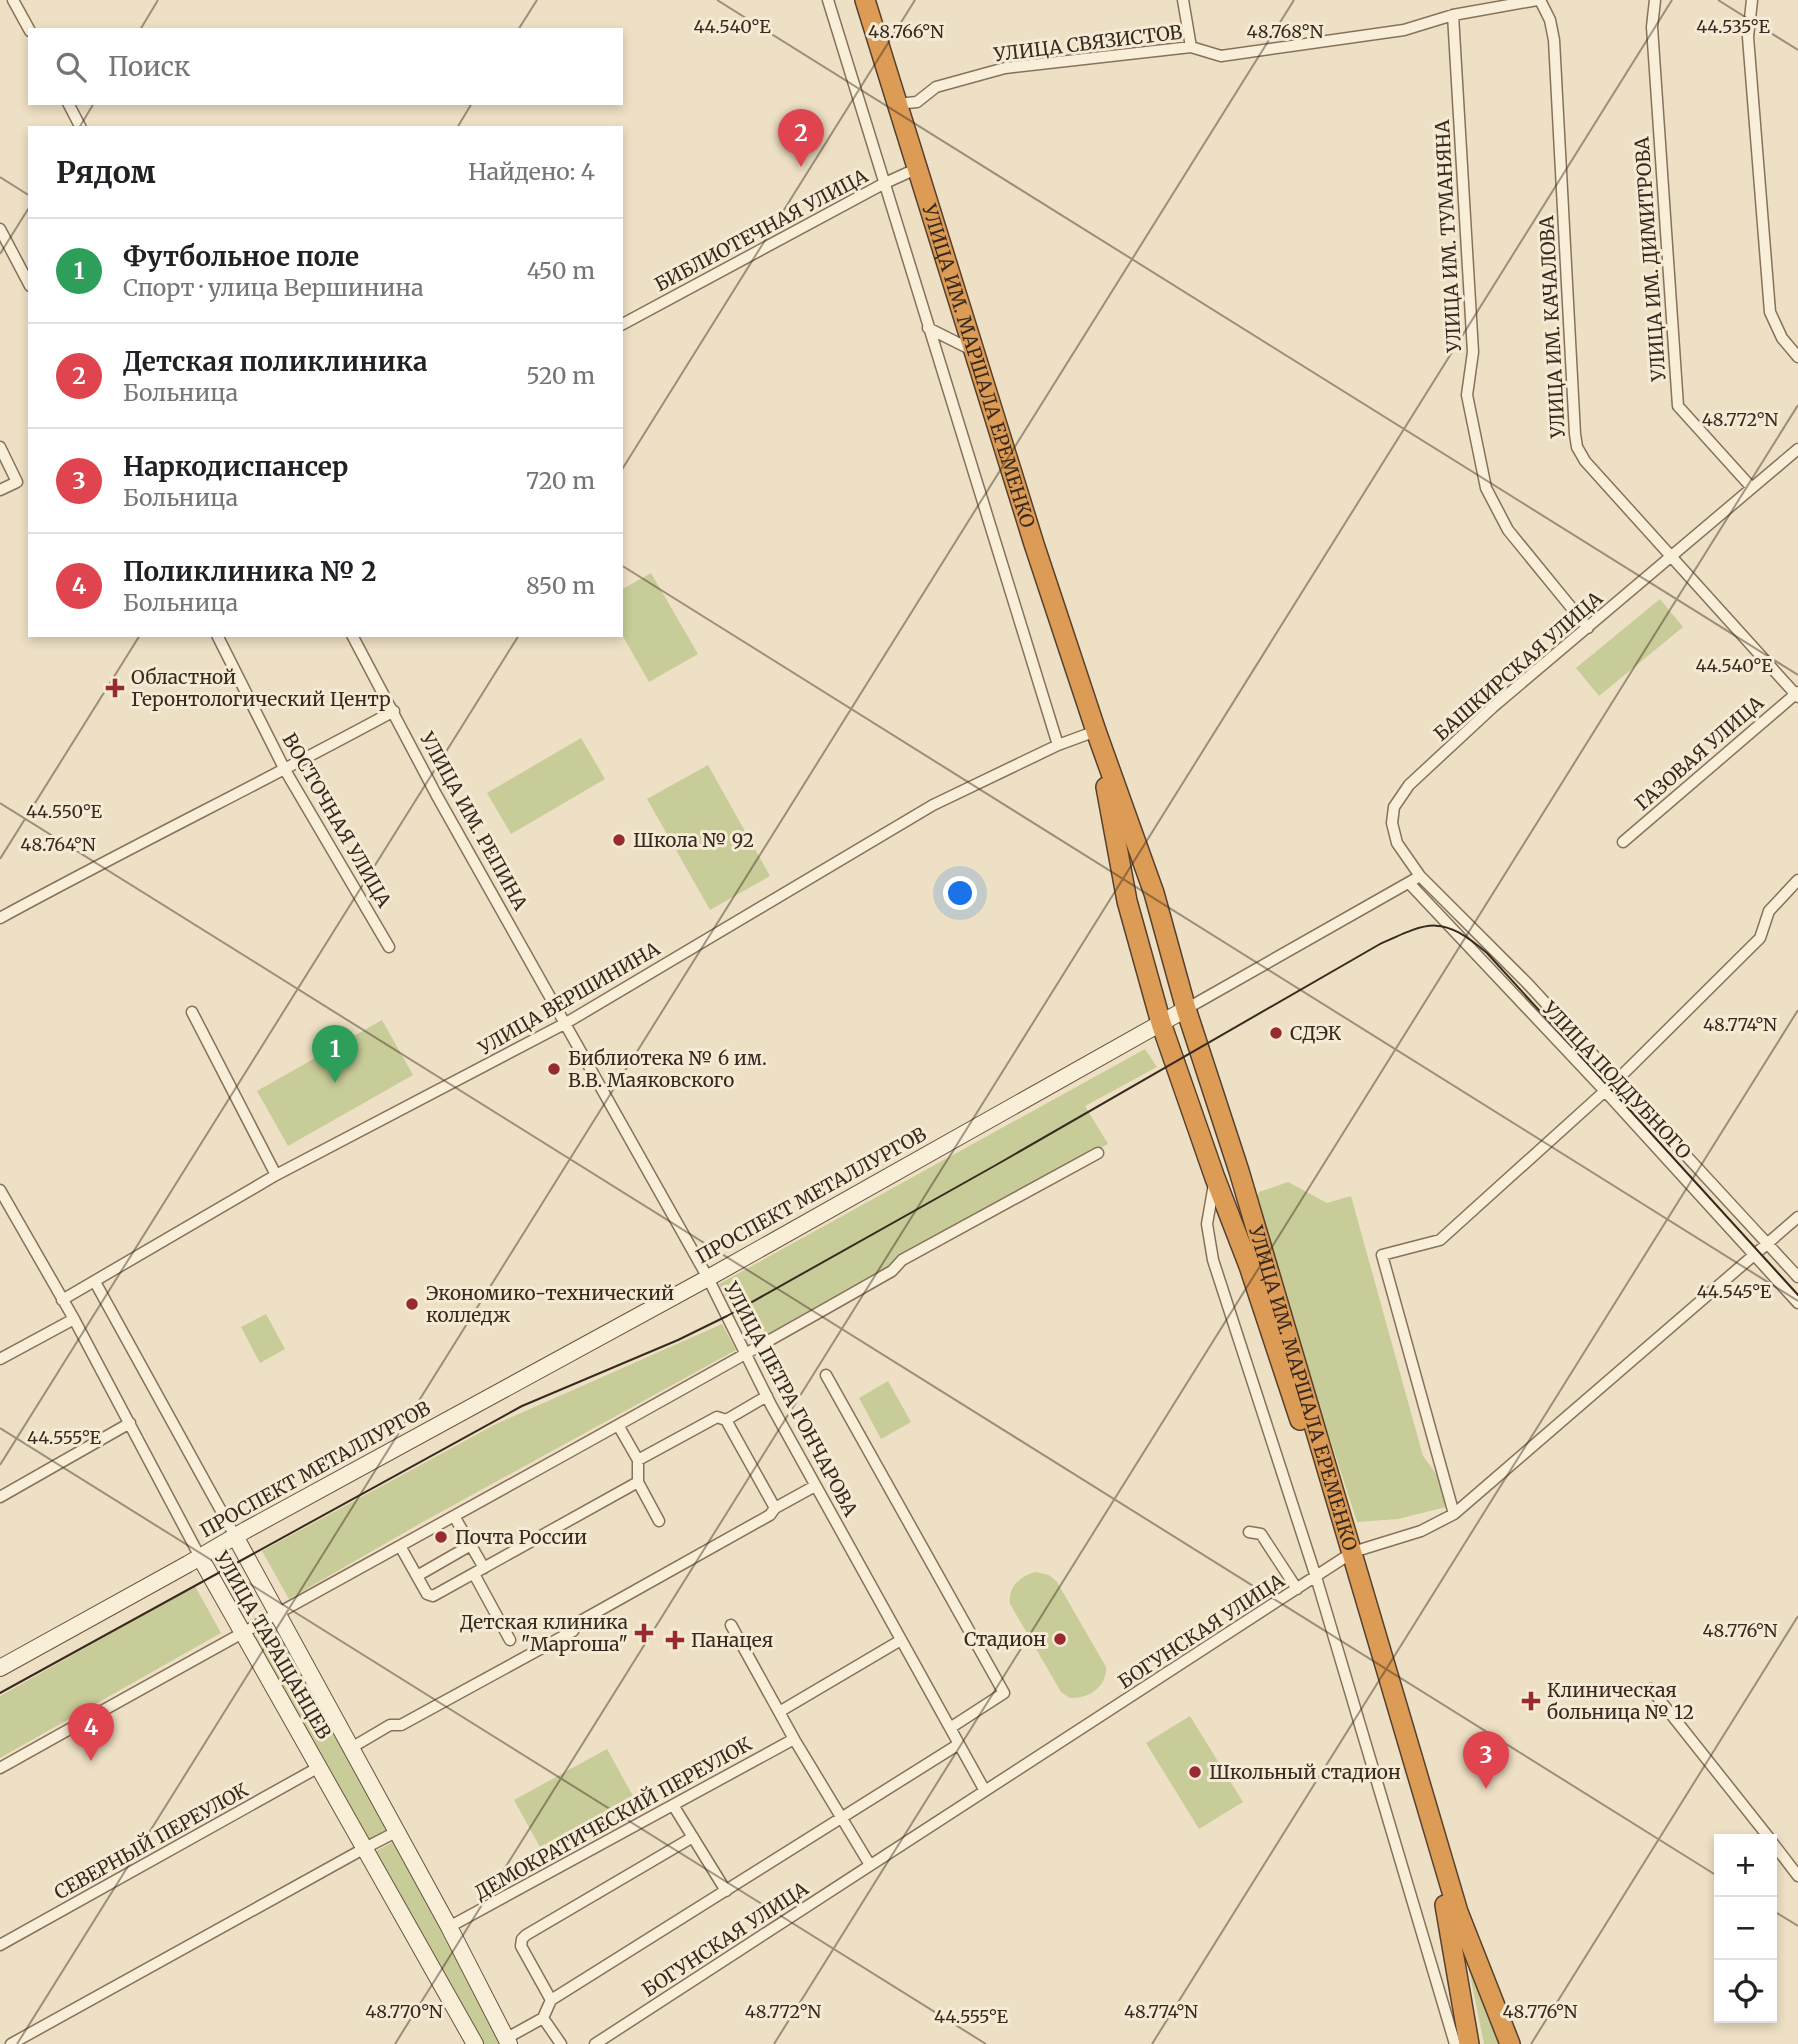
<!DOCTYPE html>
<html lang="ru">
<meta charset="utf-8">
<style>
body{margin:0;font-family:Merriweather,serif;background:#f2f2f2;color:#202124}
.controls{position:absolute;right:21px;bottom:21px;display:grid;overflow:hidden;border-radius:0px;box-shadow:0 4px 10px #0003}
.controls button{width:63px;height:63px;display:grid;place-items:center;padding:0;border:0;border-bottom:2px solid #e0e0e0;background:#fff;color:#202124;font:35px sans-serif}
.you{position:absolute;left:961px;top:894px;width:24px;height:24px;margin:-18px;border:5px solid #fff;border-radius:50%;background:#1a73e8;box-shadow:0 0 0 10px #1a73e833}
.badge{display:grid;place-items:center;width:46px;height:46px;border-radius:50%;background:#db2777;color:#fff;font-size:23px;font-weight:700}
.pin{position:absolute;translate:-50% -58px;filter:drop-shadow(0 2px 4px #0008)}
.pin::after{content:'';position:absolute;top:37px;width:24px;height:21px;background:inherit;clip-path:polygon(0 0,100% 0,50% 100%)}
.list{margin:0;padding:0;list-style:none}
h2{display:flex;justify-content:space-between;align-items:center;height:91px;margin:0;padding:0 28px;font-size:30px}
h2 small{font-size:23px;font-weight:400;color:#757577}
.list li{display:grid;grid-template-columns:46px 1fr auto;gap:21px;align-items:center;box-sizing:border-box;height:105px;padding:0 28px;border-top:2px solid #e0e0e0}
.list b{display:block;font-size:26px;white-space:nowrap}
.list p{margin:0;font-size:23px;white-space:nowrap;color:#757577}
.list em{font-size:23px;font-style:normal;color:#757577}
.icon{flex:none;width:38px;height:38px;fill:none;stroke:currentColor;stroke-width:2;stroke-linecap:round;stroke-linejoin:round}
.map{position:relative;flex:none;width:1798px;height:2044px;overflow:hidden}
.search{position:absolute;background:#fff;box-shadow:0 4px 10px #0003;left:28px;top:28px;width:595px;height:77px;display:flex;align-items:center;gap:18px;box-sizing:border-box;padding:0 24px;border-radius:0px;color:#757577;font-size:26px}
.panel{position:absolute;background:#fff;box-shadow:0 4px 10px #0003;left:28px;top:126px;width:595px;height:511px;border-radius:0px}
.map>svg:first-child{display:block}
.green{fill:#c8cc98}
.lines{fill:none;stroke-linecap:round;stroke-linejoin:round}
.street-casing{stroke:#88715b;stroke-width:13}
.secondary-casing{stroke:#6a533e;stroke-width:18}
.highway-casing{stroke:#56402f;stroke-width:22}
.street{stroke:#f9eed8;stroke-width:10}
.secondary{stroke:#f9eed8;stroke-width:16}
.highway{stroke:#dc9c56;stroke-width:19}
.tram{stroke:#392a1f;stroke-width:2}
.ticks{fill:none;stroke:#392a1f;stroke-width:2;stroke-opacity:0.45}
.poi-dot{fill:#972b30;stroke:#f5ead4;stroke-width:2.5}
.labels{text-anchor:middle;stroke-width:6;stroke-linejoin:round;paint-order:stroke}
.street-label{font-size:19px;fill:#392a1f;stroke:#f5ead4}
.poi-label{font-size:19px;fill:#392a1f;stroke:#f5ead4;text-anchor:start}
.ticks-label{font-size:18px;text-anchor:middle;fill:#392a1f;stroke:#f5ead4;stroke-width:6;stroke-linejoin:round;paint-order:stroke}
</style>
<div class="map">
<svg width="1798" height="2044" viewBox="0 0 1798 2044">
<rect width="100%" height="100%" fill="#eee0c4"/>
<!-- green -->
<path class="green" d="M651,573L698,654L649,682L621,633V590Z
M1660,599L1683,627L1599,696L1576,668Z
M581,738L605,779L511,834L487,793Z
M708,765L770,876L710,910L647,799Z
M382,1020L413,1075L288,1146L257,1091Z
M1145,1049L1157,1067L1085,1106L1108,1144L751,1344L719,1284Z
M1288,1182L1327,1203L1351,1196L1423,1456L1453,1497L1446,1507L1398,1519L1357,1522L1254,1204L1259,1192Z
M266,1314L285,1349L260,1363L241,1327Z
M722,1324L736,1350L421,1523L289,1599L262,1551L496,1424Z
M888,1381L911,1422L881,1439L859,1398Z
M1035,1572L1049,1575L1057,1582L1106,1667C1107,1687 1089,1699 1070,1698L1061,1692L1010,1604C1008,1587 1019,1577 1035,1572Z
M195,1586L221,1633L0,1758V1696Z
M279,1624L391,1829L367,1841L253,1638Z
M1190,1716L1243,1802L1199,1829L1146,1743Z
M607,1749L633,1796L540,1847L514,1800Z
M397,1840L505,2040L498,2044H479L372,1853Z
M1468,1965H1473L1501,2044H1484Z"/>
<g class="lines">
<!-- street casing -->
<g class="street-casing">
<path id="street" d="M13,0L30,31
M828,0L1058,745
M1183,0L1191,47
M1540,0L1550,20L1554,40L1575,434L1577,447L1585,461L1798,697
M1655,0L1652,27L1678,406L1752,488
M1752,0L1748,37L1770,312L1782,338L1798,357
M1453,15L1473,352L1467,395L1486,488L1508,530L1588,628
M68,103L81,128
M896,104L917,102L936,87L1005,68L1191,47L1221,56L1404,30L1453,15L1537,0
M0,229L30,286
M621,325L883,184L918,168
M928,328L972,350
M0,447L17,482L0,490
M1798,449L1493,707L1409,785L1394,807L1392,823L1397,843L1420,876L1527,983L1798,1277
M217,635L285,770L389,947
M352,635L437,796L708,1278L771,1405L985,1791
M1623,842L1798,692
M1409,883L1605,1091L1798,1303
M0,918C130,847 263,782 394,711
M1186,1009L1415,879
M192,1012L276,1175
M1616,1081L1760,938L1769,911L1798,880
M1214,1184L1207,1224L1213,1260L1316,1577L1455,2044
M0,1190L74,1319L200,1557
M95,1282L235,1536
M62,1300L276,1175L566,1023L933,805L1058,745L1096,731
M0,1359L74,1319
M826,1375L1004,1693L950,1728
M726,1420L767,1396
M618,1425L638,1460V1482L659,1521
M638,1460L717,1417L726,1420L775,1508
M0,1497L130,1423
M1454,1514L1382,1255L1440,1240L1605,1091
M454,1516L484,1568
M1249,1532L1261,1534L1297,1589
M400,1546L427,1594L433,1596L638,1482
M474,1574L510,1640
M417,1576L471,1545
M731,1625L794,1739L870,1865
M1651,1689L1770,1839
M779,1712L901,1640
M351,1748L390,1725H401L573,1631L577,1623L770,1515L775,1508L815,1486
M0,1768C297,1601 596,1440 892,1271L902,1260L1098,1153
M673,1805L726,1891
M1772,1842L1798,1876
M449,1927L794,1739
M0,1945L319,1767
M551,2000L521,1946L522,1939L526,1935L693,1837
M507,2038L543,2018
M11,2044L365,1848L396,1832
M561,2044L543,2018L551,2000L959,1744
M595,2044L1353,1552L1421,1531L1454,1514L1798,1217"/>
</g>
<!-- secondary casing -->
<g class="secondary-casing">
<path id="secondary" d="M235,1536L449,1927L509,2044
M200,1557L475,2044
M0,1668L188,1564L246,1530L708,1278L1186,1009"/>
</g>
<!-- highway casing -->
<g class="highway-casing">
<g id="highway">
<path id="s1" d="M865,0L1034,544L1096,731L1154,893L1186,1009L1239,1171L1458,1912L1510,2044"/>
<path d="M1106,787L1127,901L1161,1023L1215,1178L1249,1266L1300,1420"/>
<path d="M1445,1905L1469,2044"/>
</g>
</g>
<!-- street -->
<use href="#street" class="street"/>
<!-- secondary -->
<use href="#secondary" class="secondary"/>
<!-- highway -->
<use href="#highway" class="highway"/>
<!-- tram -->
<path class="tram" d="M0,1693L522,1406L678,1340L727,1316L996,1165L1380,944C1430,921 1442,915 1487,953L1798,1295"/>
</g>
<!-- ticks -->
<path class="ticks" d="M717,0L1798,675M1718,0L1798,50M140,30L158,0M518,30L537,0M79,128L94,103M457,128L472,103M0,177L30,196M0,254L30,206M621,471L915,0M621,565L1798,1301M0,803L1719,1877M0,859L140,635M0,1428L986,2044M0,1465L519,635M1772,1910L1798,1926M17,2044L1294,0M395,2044L1672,0M774,2044L1798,405M1152,2044L1798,1010M1531,2044L1798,1616"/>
<!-- markers -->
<g class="poi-dot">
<path d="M111.5 677.5h7v7h7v7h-7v7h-7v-7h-7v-7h7z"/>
<circle cx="619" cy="840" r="7"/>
<circle cx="1276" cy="1033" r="7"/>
<circle cx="554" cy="1069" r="7"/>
<circle cx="412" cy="1304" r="7"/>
<circle cx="441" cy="1537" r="7"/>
<path d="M640.5 1622.5h7v7h7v7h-7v7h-7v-7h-7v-7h7z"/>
<circle cx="1060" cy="1639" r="7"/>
<path d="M671.5 1629.5h7v7h7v7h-7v7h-7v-7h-7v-7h7z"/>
<path d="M1527.5 1690.5h7v7h7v7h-7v7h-7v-7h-7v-7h7z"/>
<circle cx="1195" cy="1772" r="7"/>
</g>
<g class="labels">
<!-- street labels -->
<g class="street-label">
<text transform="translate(1088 43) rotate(-7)" y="7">УЛИЦА СВЯЗИСТОВ</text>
<text transform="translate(761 230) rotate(-28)" y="7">БИБЛИОТЕЧНАЯ УЛИЦА</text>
<text transform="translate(1448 236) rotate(-93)" y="7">УЛИЦА ИМ. ТУМАНЯНА</text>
<text transform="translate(1650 259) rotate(-94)" y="7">УЛИЦА ИМ. ДИМИТРОВА</text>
<text transform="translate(1552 327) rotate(-93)" y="7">УЛИЦА ИМ. КАЧАЛОВА</text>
<text dy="7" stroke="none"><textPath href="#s1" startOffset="383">УЛИЦА ИМ. МАРШАЛА ЕРЕМЕНКО</textPath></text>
<text transform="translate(1518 666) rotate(-41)" y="7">БАШКИРСКАЯ УЛИЦА</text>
<text transform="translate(1699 753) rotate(-41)" y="7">ГАЗОВАЯ УЛИЦА</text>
<text transform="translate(337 820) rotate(60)" y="7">ВОСТОЧНАЯ УЛИЦА</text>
<text transform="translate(474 821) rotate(61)" y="7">УЛИЦА ИМ. РЕПИНА</text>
<text transform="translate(569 998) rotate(-30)" y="7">УЛИЦА ВЕРШИНИНА</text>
<text transform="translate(1617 1080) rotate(47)" y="7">УЛИЦА ПОДДУБНОГО</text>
<text transform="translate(811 1195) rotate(-29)" y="7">ПРОСПЕКТ МЕТАЛЛУРГОВ</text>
<text dy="7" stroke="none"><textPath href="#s1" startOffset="1456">УЛИЦА ИМ. МАРШАЛА ЕРЕМЕНКО</textPath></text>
<text transform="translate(791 1399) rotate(62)" y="7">УЛИЦА ПЕТРА ГОНЧАРОВА</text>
<text transform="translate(315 1469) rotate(-29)" y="7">ПРОСПЕКТ МЕТАЛЛУРГОВ</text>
<text transform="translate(1201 1631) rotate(-33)" y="7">БОГУНСКАЯ УЛИЦА</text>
<text transform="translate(273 1645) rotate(60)" y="7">УЛИЦА ТАРАЩАНЦЕВ</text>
<text transform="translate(613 1818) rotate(-29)" y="7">ДЕМОКРАТИЧЕСКИЙ ПЕРЕУЛОК</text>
<text transform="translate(151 1841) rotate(-29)" y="7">СЕВЕРНЫЙ ПЕРЕУЛОК</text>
<text transform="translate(725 1939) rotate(-33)" y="7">БОГУНСКАЯ УЛИЦА</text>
</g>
<!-- poi labels -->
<g class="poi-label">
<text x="131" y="684">Областной<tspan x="131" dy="22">Геронтологический Центр</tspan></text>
<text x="633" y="847">Школа № 92</text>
<text x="1290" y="1040">СДЭК</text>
<text x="568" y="1065">Библиотека № 6 им.<tspan x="568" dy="22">В.В. Маяковского</tspan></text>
<text x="426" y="1300">Экономико-технический<tspan x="426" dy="22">колледж</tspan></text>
<text x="455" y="1544">Почта России</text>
<text x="628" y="1629" text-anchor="end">Детская клиника<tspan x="628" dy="22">"Маргоша"</tspan></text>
<text x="1046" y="1646" text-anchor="end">Стадион</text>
<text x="691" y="1647">Панацея</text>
<text x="1547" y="1697">Клиническая<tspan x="1547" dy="22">больница № 12</tspan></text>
<text x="1209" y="1779">Школьный стадион</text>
</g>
</g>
<g class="ticks-label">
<text x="732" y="33">44.540°E</text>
<text x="1733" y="33">44.535°E</text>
<text x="906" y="38">48.766°N</text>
<text x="1285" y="38">48.768°N</text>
<text x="1740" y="426">48.772°N</text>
<text x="1734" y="672">44.540°E</text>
<text x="64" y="818">44.550°E</text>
<text x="58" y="851">48.764°N</text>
<text x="1740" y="1031">48.774°N</text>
<text x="1734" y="1298">44.545°E</text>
<text x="64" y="1444">44.555°E</text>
<text x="1740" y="1637">48.776°N</text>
<text x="404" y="2018">48.770°N</text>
<text x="783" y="2018">48.772°N</text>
<text x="1161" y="2018">48.774°N</text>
<text x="1540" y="2018">48.776°N</text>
<text x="971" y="2023">44.555°E</text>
</g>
</svg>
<div class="controls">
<button>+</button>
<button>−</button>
<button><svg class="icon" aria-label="locate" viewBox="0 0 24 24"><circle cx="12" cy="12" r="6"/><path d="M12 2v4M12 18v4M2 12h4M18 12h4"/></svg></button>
</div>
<div class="you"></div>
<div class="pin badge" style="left:335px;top:1083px;background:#2e9e5b">1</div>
<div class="pin badge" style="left:801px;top:167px;background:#e0444e">2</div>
<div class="pin badge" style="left:1486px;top:1789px;background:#e0444e">3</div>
<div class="pin badge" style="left:91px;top:1761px;background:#e0444e">4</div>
<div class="search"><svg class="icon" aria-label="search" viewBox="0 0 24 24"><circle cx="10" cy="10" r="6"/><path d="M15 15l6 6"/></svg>Поиск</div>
<section class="panel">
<h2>Рядом<small>Найдено: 4</small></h2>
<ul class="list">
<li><span class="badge" style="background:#2e9e5b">1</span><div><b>Футбольное поле</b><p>Спорт · улица Вершинина</p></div><em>450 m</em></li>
<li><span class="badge" style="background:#e0444e">2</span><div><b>Детская поликлиника</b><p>Больница</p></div><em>520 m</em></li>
<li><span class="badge" style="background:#e0444e">3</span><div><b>Наркодиспансер</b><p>Больница</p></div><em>720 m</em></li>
<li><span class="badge" style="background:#e0444e">4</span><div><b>Поликлиника № 2</b><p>Больница</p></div><em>850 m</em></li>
</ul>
</section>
</div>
